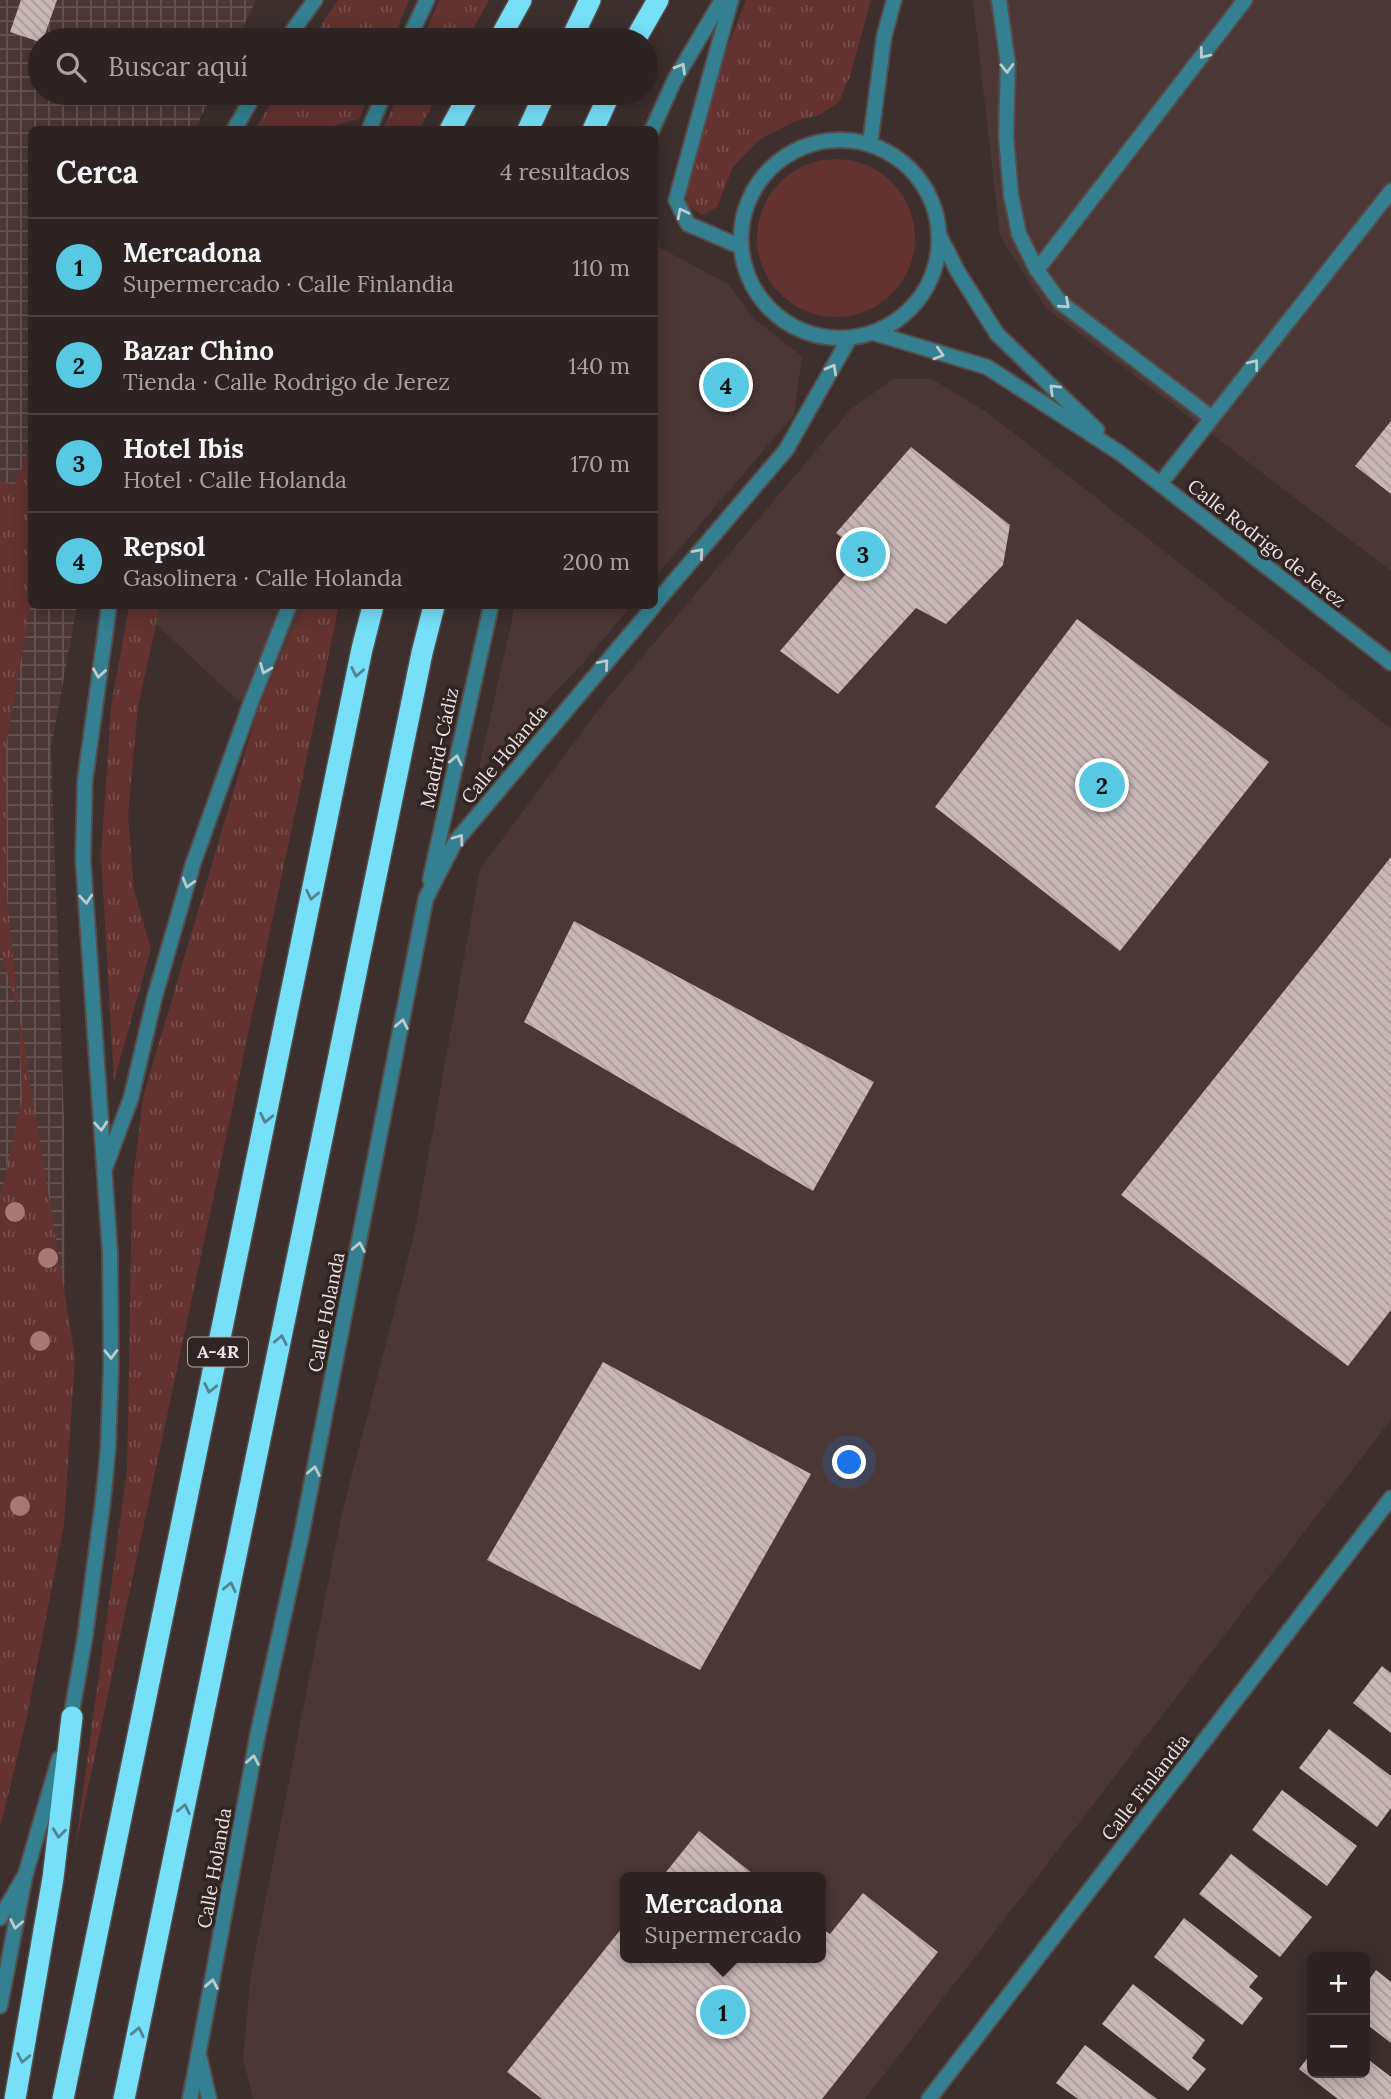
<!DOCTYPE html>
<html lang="es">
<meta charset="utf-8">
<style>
body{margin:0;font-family:Lora,serif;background:#352b2a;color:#f1f3f6}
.controls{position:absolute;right:21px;bottom:21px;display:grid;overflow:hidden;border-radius:10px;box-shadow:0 4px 18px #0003}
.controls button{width:63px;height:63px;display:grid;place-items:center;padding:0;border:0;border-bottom:2px solid #484040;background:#2d2322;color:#f1f3f6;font:35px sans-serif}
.you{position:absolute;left:850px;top:1463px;width:24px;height:24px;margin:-18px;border:5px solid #fff;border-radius:50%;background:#1a73e8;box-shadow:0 0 0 10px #1a73e833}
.badge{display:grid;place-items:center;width:46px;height:46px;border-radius:50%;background:#57c9e2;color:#111;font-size:23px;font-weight:700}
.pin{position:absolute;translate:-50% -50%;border:4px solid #fff;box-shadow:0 2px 7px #0006}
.popup{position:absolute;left:620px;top:1872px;width:206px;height:91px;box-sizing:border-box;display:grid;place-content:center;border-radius:10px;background:#2d2322;filter:drop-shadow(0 2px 5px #0005);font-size:23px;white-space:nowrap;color:#a7a4a5}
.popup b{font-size:26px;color:#f1f3f6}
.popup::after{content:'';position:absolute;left:50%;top:100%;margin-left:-14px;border:14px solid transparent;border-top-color:#2d2322}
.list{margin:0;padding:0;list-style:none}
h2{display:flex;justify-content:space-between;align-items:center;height:91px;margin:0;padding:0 28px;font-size:30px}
h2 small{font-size:23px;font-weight:400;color:#a7a4a5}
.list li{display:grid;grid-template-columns:46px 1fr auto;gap:21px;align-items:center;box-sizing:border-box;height:98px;padding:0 28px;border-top:2px solid #484040}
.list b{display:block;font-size:26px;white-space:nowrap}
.list p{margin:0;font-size:23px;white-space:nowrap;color:#a7a4a5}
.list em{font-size:23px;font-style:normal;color:#a7a4a5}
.icon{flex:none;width:38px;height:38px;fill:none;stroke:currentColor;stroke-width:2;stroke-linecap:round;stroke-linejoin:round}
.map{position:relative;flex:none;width:1391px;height:2099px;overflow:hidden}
.search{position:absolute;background:#2d2322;box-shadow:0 4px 18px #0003;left:28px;top:28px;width:630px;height:77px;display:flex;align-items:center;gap:18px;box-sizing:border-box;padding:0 24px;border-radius:38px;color:#a7a4a5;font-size:26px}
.panel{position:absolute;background:#2d2322;box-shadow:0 4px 18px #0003;left:28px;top:126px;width:630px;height:483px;border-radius:10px}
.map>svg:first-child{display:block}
.built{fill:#4b3736;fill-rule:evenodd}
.industrial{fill:url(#industrial-grid)}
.grass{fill:url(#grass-tufts)}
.garden{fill:#633231}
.building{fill:url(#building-back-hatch)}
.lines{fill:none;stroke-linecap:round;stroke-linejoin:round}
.service-casing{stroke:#584c4b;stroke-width:18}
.minor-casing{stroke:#584c4b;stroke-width:18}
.tertiary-casing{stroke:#584c4b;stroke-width:18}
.motorway-casing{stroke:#584c4b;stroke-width:24}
.service{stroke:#348090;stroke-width:14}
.minor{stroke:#348090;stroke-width:14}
.tertiary{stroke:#348090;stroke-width:14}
.motorway{stroke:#76e0f9;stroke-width:21}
.tree{fill:#a67876}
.oneway{stroke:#bdcace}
.oneway2{stroke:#54828e}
.labels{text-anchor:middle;stroke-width:7;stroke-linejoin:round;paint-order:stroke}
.shield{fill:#312524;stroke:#b3a9a9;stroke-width:2}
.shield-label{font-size:18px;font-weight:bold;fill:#ebe2e2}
.street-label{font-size:19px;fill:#ebe2e2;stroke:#312524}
</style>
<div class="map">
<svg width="1391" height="2099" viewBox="0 0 1391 2099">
<defs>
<pattern id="industrial-grid" width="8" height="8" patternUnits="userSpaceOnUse" patternTransform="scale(1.75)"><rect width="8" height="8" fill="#4b3736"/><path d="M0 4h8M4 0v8" fill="none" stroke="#655453"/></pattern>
<pattern id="grass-tufts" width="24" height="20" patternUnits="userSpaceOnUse" patternTransform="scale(1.75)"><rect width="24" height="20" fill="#633231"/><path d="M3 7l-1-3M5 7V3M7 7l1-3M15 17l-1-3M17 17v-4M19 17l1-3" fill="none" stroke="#7a4f4f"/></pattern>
<pattern id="building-back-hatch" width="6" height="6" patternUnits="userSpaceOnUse" patternTransform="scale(1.75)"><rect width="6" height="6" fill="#c8b7b6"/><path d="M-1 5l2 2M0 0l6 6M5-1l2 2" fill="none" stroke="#a89a9a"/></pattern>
</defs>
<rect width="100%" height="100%" fill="#3c2f2e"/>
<!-- built -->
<path class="built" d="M973,0H1391V571L1046,308L1000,236Z
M655,245L728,284L753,318L802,356L794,415L655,577Z
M893,379H932L988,413L1391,729V1420L865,2099H253L243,2058L251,1974L341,1517L414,1235L480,869L607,699L851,409ZM625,1877H821V1958H625Z
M160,606H304L258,708L237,700L156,624Z
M515,606H631L584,662L478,773Z"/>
<!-- industrial -->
<path class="industrial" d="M0,0H256L237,40H40V93H213L195,129L32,130V606H77L51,748L64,1121L65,1369L0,1792Z"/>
<!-- grass -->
<path class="grass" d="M338,0H409L392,40H311Z
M439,0H489L467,40H422Z
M746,0H871L850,76L839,102L819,115L793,122L759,140L733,167L717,207L702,215L687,205L686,191L719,69Z
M277,93H370L359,119L320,129H255Z
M399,93H439L419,129H383Z
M31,443V603L6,746L7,899L19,1014L75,1357L64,1524L27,1717L0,1828V1199L22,1100L19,1014L0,949V481L15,485Z
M129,606H160L138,707L128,816L134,890L151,949L114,1081L101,855L111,707Z
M304,606H339L75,1849L127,1471L132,1191L143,1097L258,708Z"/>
<!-- garden -->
<path class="garden" d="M757 238a79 79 0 1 1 158 0a79 79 0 1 1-158 0Z"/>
<!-- building -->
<path class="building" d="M21,0H57L43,40L40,42L10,32Z
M1391,421V494L1355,466Z
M911,447L1010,525L1003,565L946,624L916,608L838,694L780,651L863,554L836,533Z
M1077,619L1269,762L1120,951L935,807Z
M1391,857V1310L1348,1366L1121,1195Z
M574,921L874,1082L813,1191L524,1022Z
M603,1362L811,1474L700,1670L487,1560Z
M1382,1666L1391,1673V1733L1353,1703Z
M1329,1729L1391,1776V1808L1377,1827L1299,1768Z
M1282,1790L1357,1846L1327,1886L1252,1830Z
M699,1831L757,1877H662Z
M1231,1854L1312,1917L1280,1957L1199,1894Z
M863,1893L938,1952L822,2099H542L507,2072L625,1924V1958H821V1928L830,1934Z
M1184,1918L1258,1976L1249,1987L1263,1998L1242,2025L1154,1957Z
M1376,1970L1391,1982V2043L1365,2023V1985Z
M1133,1984L1205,2040L1192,2058L1206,2069L1188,2091L1102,2024Z
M1085,2045L1157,2099H1078L1056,2083Z
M1312,2052V2073H1365V2057L1391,2077V2099H1338L1299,2069Z"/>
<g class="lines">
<!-- service casing -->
<g class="service-casing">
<path id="service" d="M999,0L1008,64L1006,136L1011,195L1019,234L1037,270L1060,302L1212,418
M408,40L427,0
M369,130L384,93
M1037,270L1245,0
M1160,484L1391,191
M105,1168L131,1098L155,996L193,864L250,705L289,606
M0,1918L24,1877"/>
</g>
<!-- minor casing -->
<g class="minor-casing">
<path id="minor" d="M870,144L884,37L894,0"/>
</g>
<!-- tertiary casing -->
<g class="tertiary-casing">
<path id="tertiary" d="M731,0L676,200L688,224L739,246
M286,40L315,0
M234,130L255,93
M652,130L674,81L722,0
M741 239a99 99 0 1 1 198 0a99 99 0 1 1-198 0Z
M940,237L958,272L997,334L1097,430
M874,333L987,367L1120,453L1391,663
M654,605L786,450L849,339
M430,880L491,606
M70,1723L85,1637L103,1501L108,1449L111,1368L110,1253L83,859L85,780L109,606
M0,2006L25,1876L59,1759
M200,2059L209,2099
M190,2099L258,1733L301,1537L426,898L455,842L654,606
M929,2099L1391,1498"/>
</g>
<!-- motorway casing -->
<g class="motorway-casing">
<path id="motorway" d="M499,40L521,0
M571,40L590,0
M635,40L658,0
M450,130L470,93
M528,130L545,93
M593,130L610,93
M15,2099L53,1878L72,1717
M63,2099L362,649L373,606
M124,2099L422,653L434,606"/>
</g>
<!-- service -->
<use href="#service" class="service"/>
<!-- minor -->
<use href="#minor" class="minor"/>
<!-- tertiary -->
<use href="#tertiary" class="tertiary"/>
<!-- motorway -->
<use href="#motorway" class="motorway"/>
</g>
<!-- trees -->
<g class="tree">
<circle cx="15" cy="1212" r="10"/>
<circle cx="48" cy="1258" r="10"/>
<circle cx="40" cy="1341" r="10"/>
<circle cx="20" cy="1506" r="10"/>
</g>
<!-- one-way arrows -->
<defs><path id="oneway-chevron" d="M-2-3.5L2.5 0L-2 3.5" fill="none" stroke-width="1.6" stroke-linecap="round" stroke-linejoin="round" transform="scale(1.75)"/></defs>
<g class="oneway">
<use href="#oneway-chevron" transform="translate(1204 54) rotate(128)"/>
<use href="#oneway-chevron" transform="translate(681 68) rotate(-59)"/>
<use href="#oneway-chevron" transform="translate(1007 68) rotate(88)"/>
<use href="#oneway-chevron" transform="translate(682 213) rotate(-117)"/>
<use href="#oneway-chevron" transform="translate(1065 304) rotate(42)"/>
<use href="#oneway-chevron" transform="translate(939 354) rotate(16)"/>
<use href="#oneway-chevron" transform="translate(1254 364) rotate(-52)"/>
<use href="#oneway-chevron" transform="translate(832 369) rotate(-61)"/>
<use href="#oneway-chevron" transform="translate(1054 389) rotate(-136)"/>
<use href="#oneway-chevron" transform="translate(699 553) rotate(-49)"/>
<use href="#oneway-chevron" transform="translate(604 664) rotate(-50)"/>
<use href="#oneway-chevron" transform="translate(265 669) rotate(112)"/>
<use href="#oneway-chevron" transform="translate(99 673) rotate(98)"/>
<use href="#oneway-chevron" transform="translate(456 760) rotate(-78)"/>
<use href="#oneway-chevron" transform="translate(459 839) rotate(-54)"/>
<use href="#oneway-chevron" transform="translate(188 883) rotate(106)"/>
<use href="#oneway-chevron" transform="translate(86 899) rotate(86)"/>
<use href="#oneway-chevron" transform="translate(402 1024) rotate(-79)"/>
<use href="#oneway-chevron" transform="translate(101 1126) rotate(85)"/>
<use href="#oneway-chevron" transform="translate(359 1247) rotate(-79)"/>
<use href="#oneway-chevron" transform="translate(111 1354) rotate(89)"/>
<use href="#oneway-chevron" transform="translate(314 1471) rotate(-79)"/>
<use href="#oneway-chevron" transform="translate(253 1760) rotate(-80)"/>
<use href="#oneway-chevron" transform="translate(16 1924) rotate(101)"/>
<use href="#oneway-chevron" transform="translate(212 1984) rotate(-80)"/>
</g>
<g class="oneway2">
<use href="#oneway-chevron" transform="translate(357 672) rotate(101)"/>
<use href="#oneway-chevron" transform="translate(312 895) rotate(102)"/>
<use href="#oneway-chevron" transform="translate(266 1118) rotate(102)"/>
<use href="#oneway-chevron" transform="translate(281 1340) rotate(-78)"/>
<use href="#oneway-chevron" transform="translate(210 1388) rotate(102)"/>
<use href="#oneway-chevron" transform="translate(230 1587) rotate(-78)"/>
<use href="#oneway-chevron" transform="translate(184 1809) rotate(-78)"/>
<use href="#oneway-chevron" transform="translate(59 1833) rotate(97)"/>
<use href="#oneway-chevron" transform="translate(138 2032) rotate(-78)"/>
<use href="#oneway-chevron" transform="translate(23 2058) rotate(101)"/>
</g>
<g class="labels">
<!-- shield labels -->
<rect class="shield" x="188" y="1337.5" width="60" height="29" rx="5"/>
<g class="shield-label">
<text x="218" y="1358">A-4R</text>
</g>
<!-- street labels -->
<g class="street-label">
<text transform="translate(1267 543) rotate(38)" y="7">Calle Rodrigo de Jerez</text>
<text transform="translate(439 748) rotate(-78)" y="7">Madrid-Cádiz</text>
<text transform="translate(504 754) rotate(-50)" y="7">Calle Holanda</text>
<text transform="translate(326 1312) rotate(-79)" y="7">Calle Holanda</text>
<text transform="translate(1145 1787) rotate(-52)" y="7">Calle Finlandia</text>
<text transform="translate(214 1868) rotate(-80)" y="7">Calle Holanda</text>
</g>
</g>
</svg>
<div class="controls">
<button>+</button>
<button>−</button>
</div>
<div class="you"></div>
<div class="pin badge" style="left:723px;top:2012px">1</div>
<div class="popup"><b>Mercadona</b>Supermercado</div>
<div class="pin badge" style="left:1102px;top:785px">2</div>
<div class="pin badge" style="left:863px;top:554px">3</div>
<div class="pin badge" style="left:726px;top:385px">4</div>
<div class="search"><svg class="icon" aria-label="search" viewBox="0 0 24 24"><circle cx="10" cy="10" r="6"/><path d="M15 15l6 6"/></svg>Buscar aquí</div>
<section class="panel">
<h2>Cerca<small>4 resultados</small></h2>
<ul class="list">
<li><span class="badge">1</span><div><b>Mercadona</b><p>Supermercado · Calle Finlandia</p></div><em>110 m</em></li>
<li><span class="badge">2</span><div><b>Bazar Chino</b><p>Tienda · Calle Rodrigo de Jerez</p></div><em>140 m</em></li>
<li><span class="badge">3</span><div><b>Hotel Ibis</b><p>Hotel · Calle Holanda</p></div><em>170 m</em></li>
<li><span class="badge">4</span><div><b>Repsol</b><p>Gasolinera · Calle Holanda</p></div><em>200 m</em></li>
</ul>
</section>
</div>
